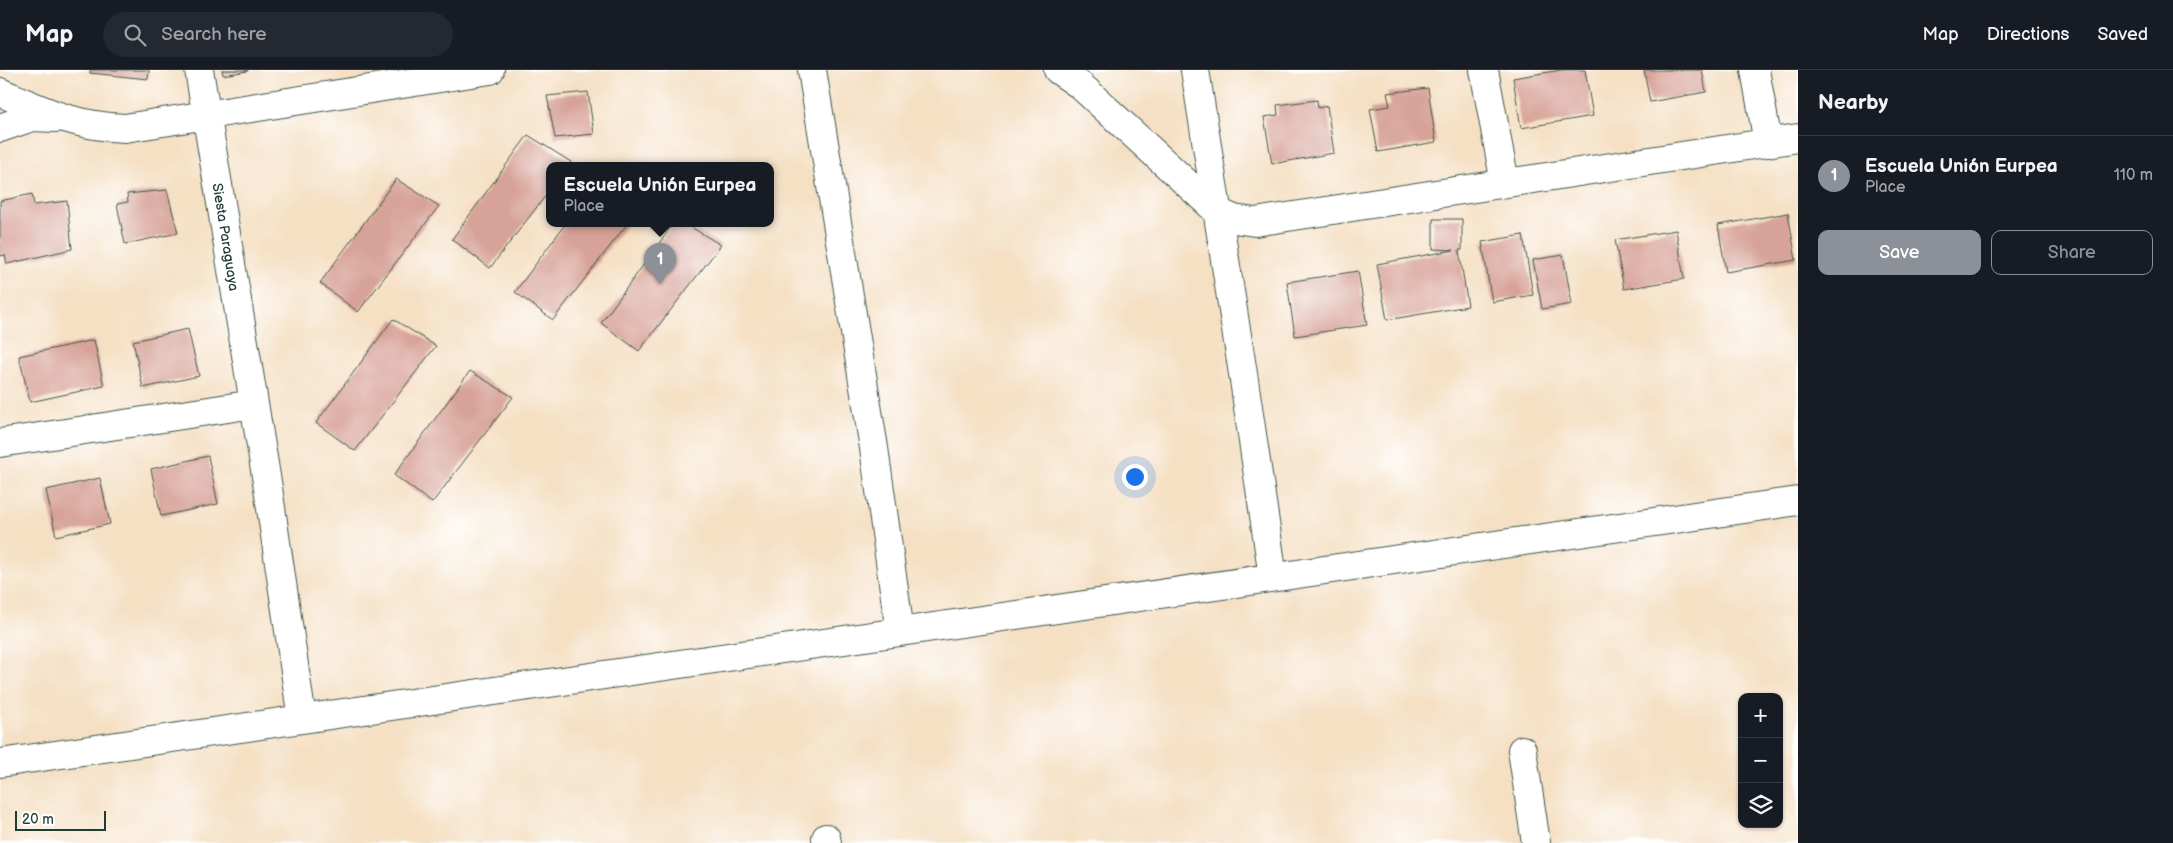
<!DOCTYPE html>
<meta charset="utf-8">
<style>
body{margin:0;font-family:"Balsamiq Sans",sans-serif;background:#242831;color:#f1f3f6}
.controls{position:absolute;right:15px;bottom:15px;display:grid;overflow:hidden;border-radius:10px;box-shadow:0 1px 4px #0004}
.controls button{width:45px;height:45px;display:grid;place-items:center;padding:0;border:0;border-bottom:1px solid #363941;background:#171b24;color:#f1f3f6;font:25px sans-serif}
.scale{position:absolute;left:15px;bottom:12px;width:91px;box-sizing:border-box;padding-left:5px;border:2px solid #1f3d34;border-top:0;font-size:14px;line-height:18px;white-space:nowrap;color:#1f3d34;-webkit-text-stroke:4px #fff;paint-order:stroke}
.you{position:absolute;left:1134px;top:406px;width:18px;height:18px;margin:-12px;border:4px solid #fff;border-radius:50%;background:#1a73e8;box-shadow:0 0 0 8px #1a73e833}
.badge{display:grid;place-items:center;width:32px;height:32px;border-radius:50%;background:#8c9099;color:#fff;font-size:16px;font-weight:700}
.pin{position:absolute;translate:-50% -41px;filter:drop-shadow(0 1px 2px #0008)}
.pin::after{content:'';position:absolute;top:26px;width:18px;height:15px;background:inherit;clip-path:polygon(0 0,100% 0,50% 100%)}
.popup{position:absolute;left:546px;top:92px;width:228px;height:65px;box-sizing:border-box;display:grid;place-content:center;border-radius:10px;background:#171b24;filter:drop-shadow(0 1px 4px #0005);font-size:16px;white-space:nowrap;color:#9ea1a6}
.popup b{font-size:19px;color:#f1f3f6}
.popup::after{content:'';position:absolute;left:50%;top:100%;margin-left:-10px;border:10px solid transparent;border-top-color:#171b24}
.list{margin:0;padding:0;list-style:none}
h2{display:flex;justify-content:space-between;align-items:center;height:65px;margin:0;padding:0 20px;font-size:21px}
h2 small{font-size:16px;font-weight:400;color:#9ea1a6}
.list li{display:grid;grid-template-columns:32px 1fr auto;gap:15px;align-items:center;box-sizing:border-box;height:80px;padding:0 20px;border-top:1px solid #363941}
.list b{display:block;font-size:19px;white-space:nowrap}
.list p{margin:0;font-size:16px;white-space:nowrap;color:#9ea1a6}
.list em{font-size:16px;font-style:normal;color:#9ea1a6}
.actions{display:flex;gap:10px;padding:15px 20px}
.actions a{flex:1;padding:11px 0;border:1px solid #8c9099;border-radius:10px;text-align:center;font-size:18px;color:#8c9099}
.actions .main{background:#8c9099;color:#fff}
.icon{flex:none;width:28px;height:28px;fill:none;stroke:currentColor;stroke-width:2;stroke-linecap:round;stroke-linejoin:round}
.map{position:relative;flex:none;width:1798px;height:773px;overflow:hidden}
header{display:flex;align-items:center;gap:30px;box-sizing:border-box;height:70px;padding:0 25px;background:#171b24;border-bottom:1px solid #363941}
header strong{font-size:24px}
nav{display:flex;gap:28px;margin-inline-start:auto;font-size:18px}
.search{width:350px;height:45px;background:#242831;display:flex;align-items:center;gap:12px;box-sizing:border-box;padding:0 18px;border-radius:28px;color:#9ea1a6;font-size:19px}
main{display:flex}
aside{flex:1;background:#171b24}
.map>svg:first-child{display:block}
.building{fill:#d7a297}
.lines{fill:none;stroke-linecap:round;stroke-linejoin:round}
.minor-casing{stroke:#3f554a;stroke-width:30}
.minor{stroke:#fff;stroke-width:28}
.labels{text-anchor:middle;stroke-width:4;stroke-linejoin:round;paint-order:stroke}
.street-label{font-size:14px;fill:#1f3d34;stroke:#fff}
</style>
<header>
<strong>Map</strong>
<div class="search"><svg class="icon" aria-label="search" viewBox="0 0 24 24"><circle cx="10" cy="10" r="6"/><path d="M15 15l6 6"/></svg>Search here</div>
<nav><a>Map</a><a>Directions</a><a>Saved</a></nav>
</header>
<main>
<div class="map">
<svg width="1798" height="773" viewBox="0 0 1798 773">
<rect width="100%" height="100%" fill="#fff"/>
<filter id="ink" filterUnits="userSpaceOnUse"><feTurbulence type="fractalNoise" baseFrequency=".02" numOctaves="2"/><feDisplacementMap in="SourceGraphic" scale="10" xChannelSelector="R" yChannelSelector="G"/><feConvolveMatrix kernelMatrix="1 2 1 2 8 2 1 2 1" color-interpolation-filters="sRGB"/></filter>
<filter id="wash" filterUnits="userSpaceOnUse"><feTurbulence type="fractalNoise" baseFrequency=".0096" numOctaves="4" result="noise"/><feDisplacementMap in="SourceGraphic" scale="20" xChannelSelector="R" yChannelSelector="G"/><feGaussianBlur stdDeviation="1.12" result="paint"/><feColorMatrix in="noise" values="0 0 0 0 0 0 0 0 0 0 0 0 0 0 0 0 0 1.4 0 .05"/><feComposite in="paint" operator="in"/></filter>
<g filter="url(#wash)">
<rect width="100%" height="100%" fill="#f5e0c4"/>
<g id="blocks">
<!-- building -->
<path class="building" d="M90,0H149L148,9L90,3Z
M222,0H248V1L223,5Z
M1561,0H1585L1593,46L1521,58L1513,8Z
M1644,0H1702L1706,22L1650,32Z
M1428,18L1436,72L1378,82L1370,39L1390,36L1387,23Z
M588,22L594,64L555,68L547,26Z
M1317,30L1318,38L1327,36L1334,83L1272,94L1264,47L1278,45L1277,35Z
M528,65L571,92L569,95H550V120L490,198L452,169Z
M396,109L439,136L358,242L320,213Z
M167,120L178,163L125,174L117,134L128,132L127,124Z
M32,124L34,135L67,131L72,179L7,194L5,185L0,186V131Z
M1788,143L1796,190L1726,202L1718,155Z
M1433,149H1462V180H1459L1468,236L1387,250L1377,194L1454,180L1433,179Z
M566,153H628L553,250L515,222Z
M674,153H684L721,175L639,281L601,253Z
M1676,160L1684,209L1624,219L1615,170Z
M1523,165L1533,225L1492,232L1482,172Z
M1563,185L1572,234L1542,239L1533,190Z
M1358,201L1367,255L1295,266L1287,212Z
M393,249L436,276L355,381L316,353Z
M188,259L199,306L143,318L133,271Z
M94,270L104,316L30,332L19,286Z
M470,301L513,327L432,433L394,405Z
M208,386L218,434L161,446L151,399Z
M100,408L110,454L56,466L46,420Z"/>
</g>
</g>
<g filter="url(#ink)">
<use href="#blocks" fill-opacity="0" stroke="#3f554a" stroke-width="1"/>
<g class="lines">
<!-- minor casing -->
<g class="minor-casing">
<path id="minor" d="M199,0L268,418L302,649
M812,0L874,378L900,562
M1058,0L1080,15L1218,142L1234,149L1255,152L1798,68
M1195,0L1244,310L1273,507
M1484,0L1505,113
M1755,0L1768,73
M0,22C46,42 74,56 125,58L490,0
M0,58L32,47L57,48
M0,373L254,334
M1522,680L1536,773
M0,693L1798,431
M826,768L827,773"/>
</g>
<!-- minor -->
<use href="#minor" class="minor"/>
</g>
</g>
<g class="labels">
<!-- street labels -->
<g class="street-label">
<text transform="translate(226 167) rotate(81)" y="5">Siesta Paraguaya</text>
</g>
</g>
</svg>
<div class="controls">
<button>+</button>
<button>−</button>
<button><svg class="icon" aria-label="layers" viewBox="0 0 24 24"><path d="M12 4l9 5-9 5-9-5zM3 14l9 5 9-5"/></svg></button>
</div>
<div class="scale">20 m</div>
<div class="you"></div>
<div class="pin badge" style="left:660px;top:214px">1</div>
<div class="popup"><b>Escuela Unión Eurpea</b>Place</div>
</div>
<aside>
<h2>Nearby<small></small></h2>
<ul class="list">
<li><span class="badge">1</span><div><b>Escuela Unión Eurpea</b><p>Place</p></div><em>110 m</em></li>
</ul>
<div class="actions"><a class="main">Save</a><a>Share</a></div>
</aside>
</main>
